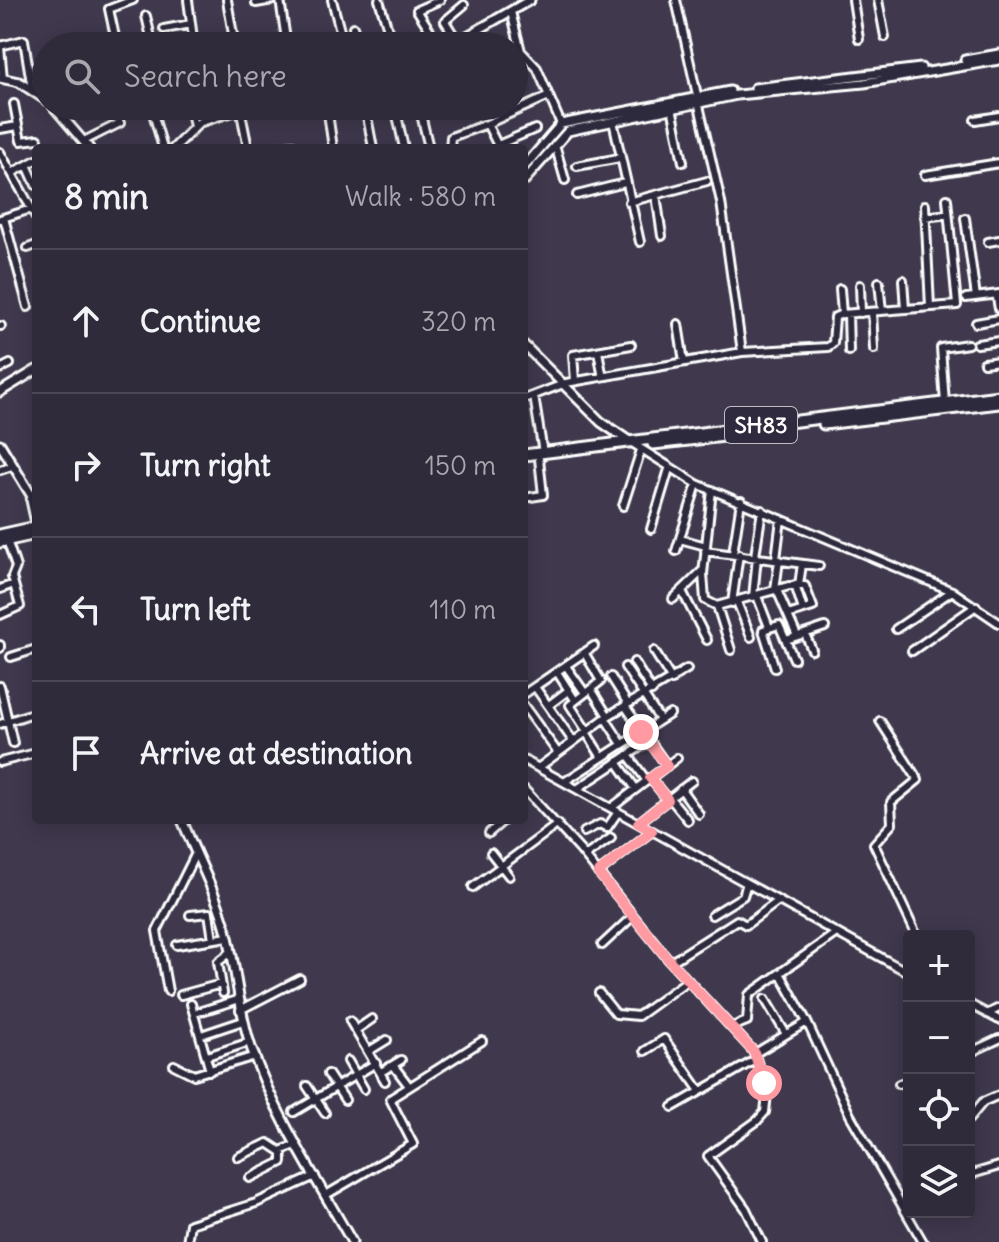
<!DOCTYPE html>
<meta charset="utf-8">
<style>
body{margin:0;font-family:Delius,sans-serif;background:#3c3745;color:#f1f3f6}
.controls{position:absolute;right:24px;bottom:24px;display:grid;overflow:hidden;border-radius:8px;box-shadow:0 4px 20px #0003}
.controls button{width:72px;height:72px;display:grid;place-items:center;padding:0;border:0;border-bottom:2px solid #4b4754;background:#302b3a;color:#f1f3f6;font:40px sans-serif}
.stop{position:absolute;width:24px;height:24px;margin:-18px;border:6px solid #ff9aa2;border-radius:50%;background:#fff}
.stop.end{background:#ff9aa2;border-color:#fff;box-shadow:0 2px 8px #0008}
.list{margin:0;padding:0;list-style:none}
h2{display:flex;justify-content:space-between;align-items:center;height:104px;margin:0;padding:0 32px;font-size:34px}
h2 small{font-size:26px;font-weight:400;color:#a8a7af}
.list li{display:grid;grid-template-columns:52px 1fr auto;gap:24px;align-items:center;box-sizing:border-box;height:144px;padding:0 32px;border-top:2px solid #4b4754}
.list b{display:block;font-size:30px;white-space:nowrap}
.list em{font-size:26px;font-style:normal;color:#a8a7af}
.icon{flex:none;width:44px;height:44px;fill:none;stroke:currentColor;stroke-width:2;stroke-linecap:round;stroke-linejoin:round}
.map{position:relative;flex:none;width:999px;height:1242px;overflow:hidden}
.search{position:absolute;background:#302b3a;box-shadow:0 4px 20px #0003;left:32px;top:32px;width:496px;height:88px;display:flex;align-items:center;gap:20px;box-sizing:border-box;padding:0 28px;border-radius:44px;color:#a8a7af;font-size:30px}
.panel{position:absolute;background:#302b3a;box-shadow:0 4px 20px #0003;left:32px;top:144px;width:496px;height:680px;border-radius:8px}
.map>svg:first-child{display:block}
.lines{fill:none;stroke-linecap:round;stroke-linejoin:round}
.minor-casing{stroke:#fff;stroke-width:12}
.tertiary-casing{stroke:#fff;stroke-width:13}
.primary-casing{stroke:#fff;stroke-width:15}
.minor{stroke:#2f2a3d;stroke-width:6}
.tertiary{stroke:#2f2a3d;stroke-width:7}
.primary{stroke:#2f2a3d;stroke-width:9}
.route{stroke:#ff9aa2;stroke-width:10}
.labels{text-anchor:middle;stroke-width:6;stroke-linejoin:round;paint-order:stroke}
.shield{fill:#2f2a3d;stroke:#c1bfc5;stroke-width:2}
.shield-label{font-size:22px;font-weight:bold;fill:#fff}
</style>
<div class="map">
<svg width="999" height="1242" viewBox="0 0 999 1242">
<rect width="100%" height="100%" fill="#40394e"/>
<filter id="ink" filterUnits="userSpaceOnUse"><feTurbulence type="fractalNoise" baseFrequency=".0125" numOctaves="2"/><feDisplacementMap in="SourceGraphic" scale="16" xChannelSelector="R" yChannelSelector="G"/><feConvolveMatrix kernelMatrix="1 2 1 2 8 2 1 2 1" color-interpolation-filters="sRGB"/></filter>
<g filter="url(#ink)">
<g class="lines">
<!-- minor casing -->
<g class="minor-casing">
<path id="minor" d="M188,0L194,46
M227,0L235,46
M280,0L287,46
M332,0L344,46
M379,0L393,46
M440,0L417,10L440,46
M676,0L697,95
M853,0L859,39
M878,0L885,37
M256,3L273,0
M511,12L521,51L537,68L561,124
M146,16L153,46
M353,27L359,46
M164,29L191,24
M458,42L445,21L464,5
M0,46L24,40L32,89
M117,46L109,9L133,0
M0,47L3,79
M698,101L721,202L742,352
M14,104L21,141L38,139
M151,106L163,148
M190,106L194,127
M327,106L333,148
M365,106L373,148
M395,106L404,148
M419,106L429,148
M672,107L683,162
M240,108L248,148
M61,114L84,106
M421,114L461,106
M975,120L999,116
M613,121L640,242
M0,129L18,126
M84,141L120,123L111,106
M498,145L535,129
M555,145L565,180
M270,148L293,145
M450,148L451,137L487,124
M499,148L487,124L549,96
M0,152L36,217
M27,165L36,185
M577,166L620,158
M12,173L36,160
M925,175L999,163
M577,195L625,183
M656,195L662,236
M629,202L707,181
M925,205L930,307
M925,217L948,214
M4,218L28,307
M965,218L976,297
M0,219L31,209
M988,242L999,240
M28,248L36,245
M903,280L905,309
M879,282L882,311
M860,285L861,313
M840,289L842,314
M966,298L999,294
M997,298L999,309
M872,312L874,349
M848,314L849,351
M976,323L999,319
M678,324L684,362
M0,326H1
M977,344L999,341
M598,351L602,373
M984,363L999,361
M0,369L10,364
M575,381L573,355L631,345
M534,396L543,453
M524,399L566,383L742,352L828,347L833,343L835,317L842,314L957,305L947,199
M945,403L941,348L968,344
M629,441L697,484L952,591L999,623
M0,470L12,466
M712,490L703,574L705,600L717,606L789,586H805L813,607L788,615
M524,498L543,495L539,459
M623,506L641,450
M651,529L669,469
M680,539L706,546
M676,551L697,484
M705,551L819,566
M733,553L741,501
M755,556L762,510
M776,559L781,519
M795,585L803,610
M799,585L802,564
M0,589L14,584
M775,590L779,560
M777,590L797,636
M682,591L707,640
M757,596L769,627
M753,597L757,557
M673,599L702,571
M737,602L751,637
M732,603L739,554
M717,606L731,650
M0,615L20,606L12,577L16,567L7,540
M896,629L952,591
M805,634L812,650
M786,640L825,627
M0,645V648
M654,651L672,680
M912,651L976,606
M585,654L601,681L570,705L587,731
M11,657L36,649
M634,662L652,691
M566,666L585,693
M625,667L660,720
M775,668L763,630L779,625L794,659
M557,672L575,700
M611,677L628,704
M0,686L13,743
M535,687L573,741
M591,689L608,716
M524,694L594,646
M549,705L569,690
M524,706L558,753
M625,706L667,766
M605,718L622,744
M880,721L918,780L891,802L892,824L874,844L917,936
M0,724L36,712
M586,732L601,756
M628,755L647,781
M524,760L909,973
M0,762L36,753
M617,762L636,789
M538,768L608,716L687,669
M650,778L668,800
M564,782L670,714
M524,789L580,850L669,960L754,1052L767,1094L765,1112L757,1121L708,1156L746,1209L762,1242
M577,789L648,742
M681,789L699,814
M670,798L688,820
M611,808L677,758
M638,823L692,781
M584,832L600,824L607,828L618,812
M489,833L504,820
M491,853L509,876
M585,856L611,838
M598,873L652,831
M473,887L558,824
M190,915L209,913L213,939
M712,915L743,896L746,886
M177,945L228,937
M602,945L633,916
M671,962L737,920L746,925L777,902
M780,973L807,1022L850,1115L923,1242
M168,991L157,931L195,855
M223,993L218,962L231,952
M599,993L616,1014L638,1016L688,980
M181,995L221,984
M765,999L786,1034
M191,1004L210,1071
M969,1004L999,1020
M240,1010L300,979
M195,1013L237,1000
M987,1014L999,1008
M350,1021L385,1081
M732,1027L747,1021L749,995L835,934
M356,1030L372,1019
M201,1035L243,1021
M369,1051L387,1040
M645,1051L664,1039L700,1091
M969,1053L999,1039
M754,1054L807,1022
M207,1056L250,1042
M348,1061L364,1089
M174,1065L194,1075L255,1056
M393,1065L409,1086
M381,1072L401,1060
M328,1074L345,1100
M899,1084L909,1080
M307,1086L325,1113
M673,1107L755,1060
M294,1112L376,1063
M969,1119L983,1102L999,1095
M238,1157L268,1143L280,1151L296,1145
M969,1175L999,1166
M250,1178L282,1162V1151
M326,1195L413,1144L390,1099L482,1041
M187,1242L190,1224L256,1203L315,1176"/>
</g>
<!-- tertiary casing -->
<g class="tertiary-casing">
<path id="tertiary" d="M450,46L530,0
M965,60L999,54
M0,78L19,82L46,100
M755,88L921,68
M53,106L89,148
M174,148L200,122L250,106
M524,167L561,124L730,91
M524,181L568,131L737,95L864,83L999,60
M524,345L601,422L629,441
M0,392L36,370
M0,444L36,503
M31,500L36,523
M182,820C197,858 217,894 227,933C237,971 238,1009 251,1047C275,1116 316,1178 352,1242"/>
</g>
<!-- primary casing -->
<g class="primary-casing">
<path id="primary" d="M824,424L999,403
M653,444L769,431
M524,455L999,396
M0,535L36,527
M0,542L36,534"/>
</g>
<!-- minor -->
<use href="#minor" class="minor"/>
<!-- tertiary -->
<use href="#tertiary" class="tertiary"/>
<!-- primary -->
<use href="#primary" class="primary"/>
</g>
</g>
<g class="lines" filter="url(#ink)">
<!-- route -->
<path class="route" d="M641,732L667,766L650,778L668,800L638,823L652,831L598,873L669,960L754,1052L764,1083"/>
</g>
<g class="labels">
<!-- shield labels -->
<rect class="shield" x="725" y="407" width="72" height="36" rx="6"/>
<g class="shield-label">
<text x="761" y="433">SH83</text>
</g>
</g>
</svg>
<div class="controls">
<button>+</button>
<button>−</button>
<button><svg class="icon" aria-label="locate" viewBox="0 0 24 24"><circle cx="12" cy="12" r="6"/><path d="M12 2v4M12 18v4M2 12h4M18 12h4"/></svg></button>
<button><svg class="icon" aria-label="layers" viewBox="0 0 24 24"><path d="M12 4l9 5-9 5-9-5zM3 14l9 5 9-5"/></svg></button>
</div>
<div class="stop" style="left:764px;top:1083px"></div>
<div class="stop end" style="left:641px;top:732px"></div>
<div class="search"><svg class="icon" aria-label="search" viewBox="0 0 24 24"><circle cx="10" cy="10" r="6"/><path d="M15 15l6 6"/></svg>Search here</div>
<section class="panel">
<h2>8 min<small>Walk · 580 m</small></h2>
<ul class="list">
<li><svg class="icon" aria-label="ahead" viewBox="0 0 24 24"><path d="M12 20V5M6 11l6-6 6 6"/></svg><div><b>Continue</b></div><em>320 m</em></li>
<li><svg class="icon" aria-label="right" viewBox="0 0 24 24"><path d="M7 20v-9h11M14 6l5 5-5 5"/></svg><div><b>Turn right</b></div><em>150 m</em></li>
<li><svg class="icon" aria-label="left" viewBox="0 0 24 24"><path d="M17 20v-9H6M10 6l-5 5 5 5"/></svg><div><b>Turn left</b></div><em>110 m</em></li>
<li><svg class="icon" aria-label="arrive" viewBox="0 0 24 24"><path d="M6 21V4h12l-3 4 3 4H6"/></svg><div><b>Arrive at destination</b></div></li>
</ul>
</section>
</div>
